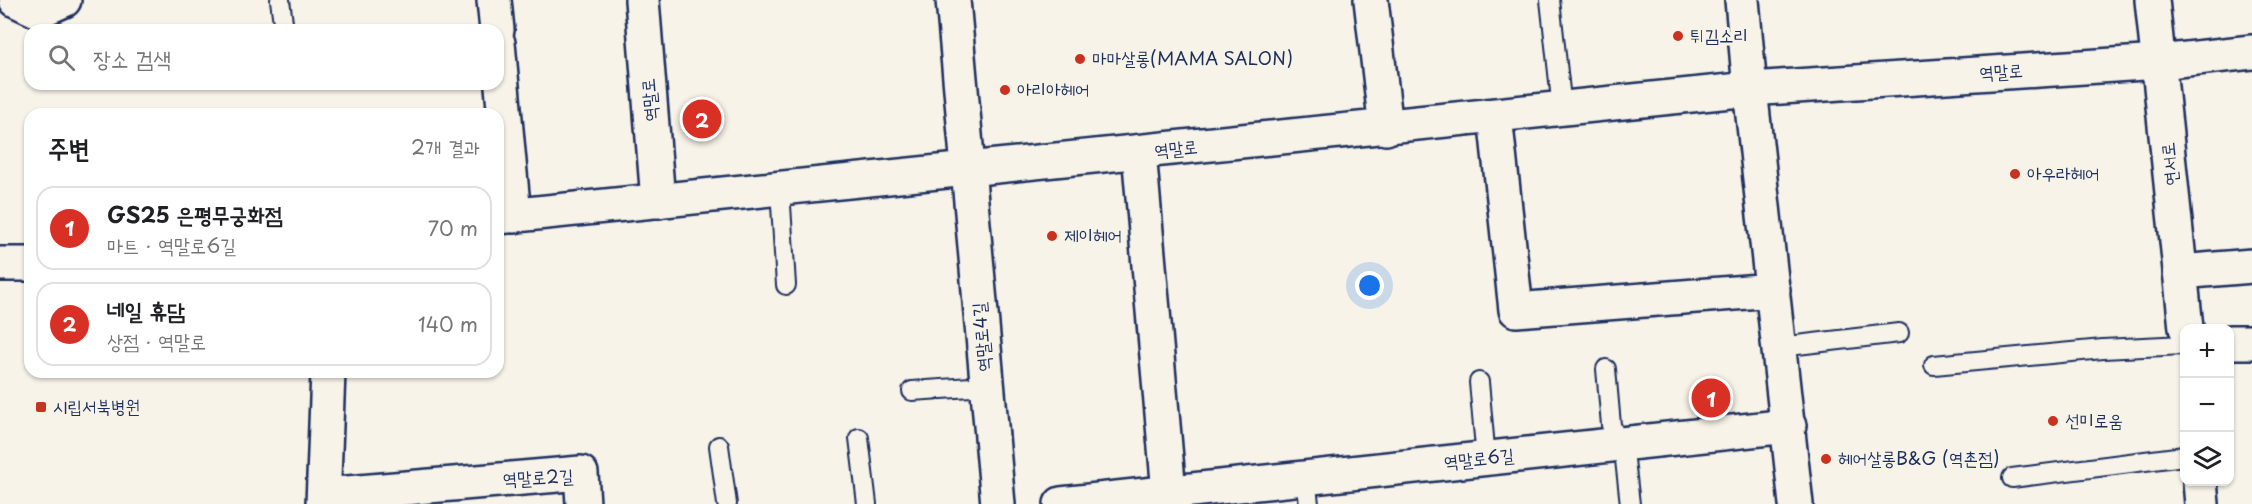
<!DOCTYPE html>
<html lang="ko">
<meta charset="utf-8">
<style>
body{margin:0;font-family:"Playpen Sans","Poor Story",sans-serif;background:#f2f2f2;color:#202124}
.controls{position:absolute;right:18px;bottom:18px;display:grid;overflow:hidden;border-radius:12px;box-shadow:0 2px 4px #0004}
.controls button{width:54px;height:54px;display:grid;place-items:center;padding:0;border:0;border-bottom:2px solid #e0e0e0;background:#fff;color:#202124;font:30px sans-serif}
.you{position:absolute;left:1370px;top:286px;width:21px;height:21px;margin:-15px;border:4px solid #fff;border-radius:50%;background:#1a73e8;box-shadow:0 0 0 9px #1a73e833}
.badge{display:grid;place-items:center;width:39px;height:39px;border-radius:50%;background:#d93025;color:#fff;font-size:20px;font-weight:700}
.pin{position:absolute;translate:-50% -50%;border:3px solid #fff;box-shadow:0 2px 6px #0006}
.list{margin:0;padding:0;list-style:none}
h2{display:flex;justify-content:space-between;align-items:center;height:78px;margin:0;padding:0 24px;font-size:26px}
h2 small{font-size:20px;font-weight:400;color:#757577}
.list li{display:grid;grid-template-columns:39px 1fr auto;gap:18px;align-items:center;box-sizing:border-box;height:84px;margin:0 12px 12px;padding:0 12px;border:2px solid #e0e0e0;border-radius:18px}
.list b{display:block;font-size:22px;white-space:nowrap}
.list p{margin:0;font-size:20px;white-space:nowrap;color:#757577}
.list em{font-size:20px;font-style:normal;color:#757577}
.icon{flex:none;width:33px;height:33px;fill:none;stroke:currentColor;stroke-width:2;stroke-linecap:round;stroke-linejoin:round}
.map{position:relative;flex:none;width:2252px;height:504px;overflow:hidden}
.search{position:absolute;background:#fff;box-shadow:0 2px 4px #0004;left:24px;top:24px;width:480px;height:66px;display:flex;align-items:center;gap:15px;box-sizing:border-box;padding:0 21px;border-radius:18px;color:#757577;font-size:22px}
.panel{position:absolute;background:#fff;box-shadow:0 2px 4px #0004;left:24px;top:108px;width:480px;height:270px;border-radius:18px}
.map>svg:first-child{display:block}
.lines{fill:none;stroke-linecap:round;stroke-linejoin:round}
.service-casing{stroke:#1b2f5e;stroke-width:22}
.minor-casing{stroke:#1b2f5e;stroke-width:38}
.tertiary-casing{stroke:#1b2f5e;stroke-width:38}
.primary-casing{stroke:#1b2f5e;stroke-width:38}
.service{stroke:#f7f3e8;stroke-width:18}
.minor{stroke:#f7f3e8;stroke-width:33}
.tertiary{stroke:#f7f3e8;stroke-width:33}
.primary{stroke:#f7f3e8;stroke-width:33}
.poi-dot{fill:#c8321e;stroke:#f7f3e8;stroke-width:2}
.labels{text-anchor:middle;stroke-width:6;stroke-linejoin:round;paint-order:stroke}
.poi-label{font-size:18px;fill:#1b2f5e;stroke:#f7f3e8;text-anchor:start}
.street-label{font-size:18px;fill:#1b2f5e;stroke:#f7f3e8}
</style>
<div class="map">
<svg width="2252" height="504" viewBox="0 0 2252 504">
<rect width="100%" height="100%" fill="#f7f3e8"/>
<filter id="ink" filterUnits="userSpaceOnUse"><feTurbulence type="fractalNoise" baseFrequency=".0167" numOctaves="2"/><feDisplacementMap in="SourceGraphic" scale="12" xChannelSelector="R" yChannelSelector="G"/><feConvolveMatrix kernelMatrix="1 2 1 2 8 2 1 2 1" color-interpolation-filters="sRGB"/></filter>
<g filter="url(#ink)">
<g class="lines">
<!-- service casing -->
<g class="service-casing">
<path id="service" d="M280,0L284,30
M1550,0L1562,109
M780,189L786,285
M1780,347L1899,333
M1934,365L2103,349L2184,345
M1606,369L1611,425L1625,460L1630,504
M1479,382L1486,459
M912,391L986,386
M859,438L867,504
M719,446L727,504
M1306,478L1309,504
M2012,478L2184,456"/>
</g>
<!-- minor casing -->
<g class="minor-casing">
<path id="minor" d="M16,0L39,11L64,0
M494,0L497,30
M642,0L658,201
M953,0L998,504
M1371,0L1386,128
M1742,0L1750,89L1796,504
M498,43L514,216
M1495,116L1516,310L1773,290
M1139,152L1170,504
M2180,272L2252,266
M2230,342H2252
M324,495L581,473L583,504
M323,504L328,372
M1061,504L1789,426"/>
</g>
<!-- tertiary casing -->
<g class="tertiary-casing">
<path id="tertiary" d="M498,217L1750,89L2159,62L2252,52
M0,264H30"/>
</g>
<!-- primary casing -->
<g class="primary-casing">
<path id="primary" d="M2152,0L2186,328
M2200,482L2202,504"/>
</g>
<!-- service -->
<use href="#service" class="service"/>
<!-- minor -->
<use href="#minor" class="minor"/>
<!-- tertiary -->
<use href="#tertiary" class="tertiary"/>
<!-- primary -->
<use href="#primary" class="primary"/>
</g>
</g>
<!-- markers -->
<g class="poi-dot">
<circle cx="1678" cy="36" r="6"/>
<circle cx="1080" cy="59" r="6"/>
<circle cx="1005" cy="90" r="6"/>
<circle cx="2015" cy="174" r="6"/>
<circle cx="1052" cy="236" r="6"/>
<rect x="35" y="401" width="12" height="12" rx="3"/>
<circle cx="2053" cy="421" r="6"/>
<circle cx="1826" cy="459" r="6"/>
</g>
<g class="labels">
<!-- poi labels -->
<g class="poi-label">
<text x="1690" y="42">튀김소리</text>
<text x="1092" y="65">마마살롱(MAMA SALON)</text>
<text x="1017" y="96">아리아헤어</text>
<text x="2027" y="180">아우라헤어</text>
<text x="1064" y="242">제이헤어</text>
<text x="53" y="413">시립서북병원</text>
<text x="2065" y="427">선미로움</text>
<text x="1838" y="465">헤어살롱B&amp;G (역촌점)</text>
</g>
<!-- street labels -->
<g class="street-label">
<text transform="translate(2001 72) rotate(-4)" y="6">역말로</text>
<text transform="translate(650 100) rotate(-95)" y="6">역말로</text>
<text transform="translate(1176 149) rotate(-6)" y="6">역말로</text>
<text transform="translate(2170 164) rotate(-96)" y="6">연서로</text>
<text transform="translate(982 337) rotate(-95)" y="6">역말로4길</text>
<text transform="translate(1479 459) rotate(-6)" y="6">역말로6길</text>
<text transform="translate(538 478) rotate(-3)" y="6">역말로2길</text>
</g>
</g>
</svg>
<div class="controls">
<button>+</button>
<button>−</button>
<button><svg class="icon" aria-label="layers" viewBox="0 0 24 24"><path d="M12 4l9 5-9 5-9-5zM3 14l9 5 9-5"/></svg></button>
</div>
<div class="you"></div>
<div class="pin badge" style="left:1711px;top:398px">1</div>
<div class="pin badge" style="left:702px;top:119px">2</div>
<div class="search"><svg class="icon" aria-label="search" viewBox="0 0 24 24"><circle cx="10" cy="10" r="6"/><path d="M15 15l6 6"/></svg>장소 검색</div>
<section class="panel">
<h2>주변<small>2개 결과</small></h2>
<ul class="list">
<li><span class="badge">1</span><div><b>GS25 은평무궁화점</b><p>마트 · 역말로6길</p></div><em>70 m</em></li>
<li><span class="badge">2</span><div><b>네일 휴담</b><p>상점 · 역말로</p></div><em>140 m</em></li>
</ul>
</section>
</div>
